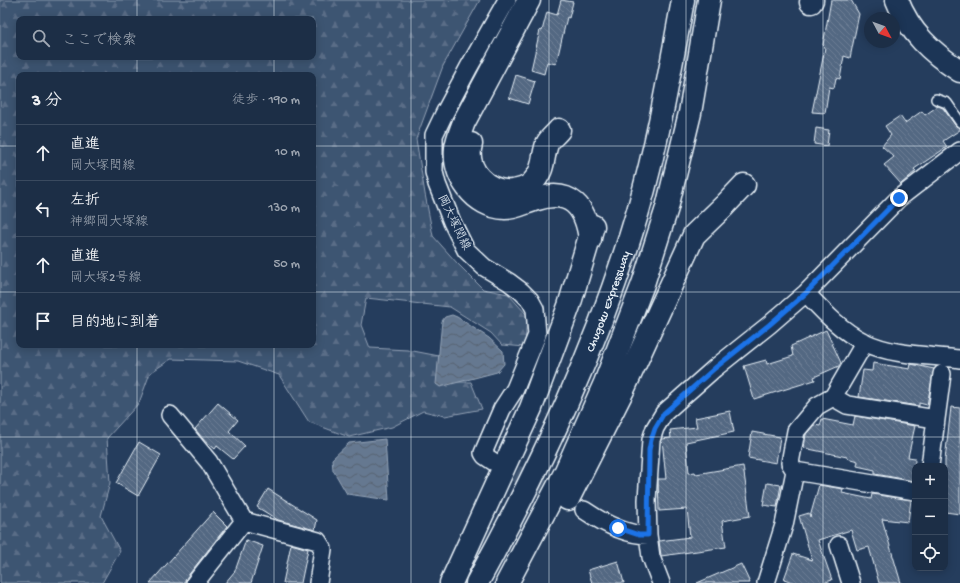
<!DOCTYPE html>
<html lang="ja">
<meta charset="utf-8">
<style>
body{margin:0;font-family:"Gochi Hand","Klee One",sans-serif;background:#293a51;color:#f1f3f6}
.controls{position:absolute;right:12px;bottom:12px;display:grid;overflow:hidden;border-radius:8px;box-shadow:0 2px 10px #0003}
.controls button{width:36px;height:36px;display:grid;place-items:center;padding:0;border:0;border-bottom:1px solid #3a4a5f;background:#1c2e46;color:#f1f3f6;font:20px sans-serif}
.compass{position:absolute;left:864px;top:12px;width:36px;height:36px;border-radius:50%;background:#1c2e46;box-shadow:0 2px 10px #0003;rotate:131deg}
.stop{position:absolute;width:12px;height:12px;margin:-9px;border:3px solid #1a73e8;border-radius:50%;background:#fff}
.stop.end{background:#1a73e8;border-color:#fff;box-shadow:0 1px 4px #0008}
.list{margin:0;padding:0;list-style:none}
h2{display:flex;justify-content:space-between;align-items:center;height:52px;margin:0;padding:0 16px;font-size:17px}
h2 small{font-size:13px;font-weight:400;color:#a0a8b3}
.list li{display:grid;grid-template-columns:26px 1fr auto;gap:12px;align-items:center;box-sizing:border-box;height:56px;padding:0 16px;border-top:1px solid #3a4a5f}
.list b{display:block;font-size:15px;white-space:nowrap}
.list p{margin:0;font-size:13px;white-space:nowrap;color:#a0a8b3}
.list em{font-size:13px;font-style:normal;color:#a0a8b3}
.icon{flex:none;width:22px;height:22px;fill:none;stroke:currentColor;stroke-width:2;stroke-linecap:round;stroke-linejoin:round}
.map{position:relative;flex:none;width:960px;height:583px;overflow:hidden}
.search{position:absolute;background:#1c2e46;box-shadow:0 2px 10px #0003;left:16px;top:16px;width:300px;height:44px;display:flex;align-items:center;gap:10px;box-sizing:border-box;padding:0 14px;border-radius:8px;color:#a0a8b3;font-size:15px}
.panel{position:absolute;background:#1c2e46;box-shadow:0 2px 10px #0003;left:16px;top:72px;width:300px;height:276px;border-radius:8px}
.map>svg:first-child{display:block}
.forest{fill:url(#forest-firs);stroke:#93a2b5;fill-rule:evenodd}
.water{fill:url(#water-waves);stroke:#99a8ba}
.building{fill:url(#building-back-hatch);stroke:#e8f1f8}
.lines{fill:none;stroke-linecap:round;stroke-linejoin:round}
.street-tunnel{stroke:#425874;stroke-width:17;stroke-dasharray:17 8;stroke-linecap:butt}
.lane-casing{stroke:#e8f1f8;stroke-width:12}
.street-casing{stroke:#e8f1f8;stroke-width:20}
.highway-casing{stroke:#e8f1f8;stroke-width:25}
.lane{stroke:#1d3557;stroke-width:9}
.street{stroke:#1d3557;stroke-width:17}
.highway{stroke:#1d3557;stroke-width:22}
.route{stroke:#1a73e8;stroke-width:5}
.grid{fill:none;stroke:#e8f1f8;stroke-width:1;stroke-opacity:0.55}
.labels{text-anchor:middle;stroke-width:3.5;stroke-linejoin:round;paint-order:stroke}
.street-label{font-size:12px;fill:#e8f1f8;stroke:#1d3557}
</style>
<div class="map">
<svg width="960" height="583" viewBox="0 0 960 583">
<defs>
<pattern id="forest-firs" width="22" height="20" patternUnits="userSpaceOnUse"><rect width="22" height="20" fill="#3e5472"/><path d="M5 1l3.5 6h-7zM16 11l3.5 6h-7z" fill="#5a6d87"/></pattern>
<pattern id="water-waves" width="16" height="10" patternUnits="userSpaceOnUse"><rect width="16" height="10" fill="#657890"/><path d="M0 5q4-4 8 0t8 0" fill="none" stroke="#576270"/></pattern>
<pattern id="building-back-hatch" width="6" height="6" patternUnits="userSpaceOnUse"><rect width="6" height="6" fill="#536782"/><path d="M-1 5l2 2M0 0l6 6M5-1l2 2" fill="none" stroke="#6c7d94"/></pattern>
</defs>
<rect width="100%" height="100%" fill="#253d5d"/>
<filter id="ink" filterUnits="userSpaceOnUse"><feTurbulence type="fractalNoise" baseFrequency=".025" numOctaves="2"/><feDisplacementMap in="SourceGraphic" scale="8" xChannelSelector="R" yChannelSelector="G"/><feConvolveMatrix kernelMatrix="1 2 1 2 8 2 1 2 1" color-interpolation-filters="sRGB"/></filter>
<g filter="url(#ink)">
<!-- forest -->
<path class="forest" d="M0,0H480L443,66L416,139L425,194L433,236L457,263L483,289L508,294L527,315L525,347L502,345L491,333L450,307L366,298L361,325L370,348L408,350L439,356L452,382H471L482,409L445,416L423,411L392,427L349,437L309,422L279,375L238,361L171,359L150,373L139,403L107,438L110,483L101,516L120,551L102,583H0ZM19,19H313V57H19ZM19,75H313V345H19Z"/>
<!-- water -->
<path class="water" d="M452,315L457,317L489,338L503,351L504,364L497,372L440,387L436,384L442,321L445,317Z
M385,439L389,500L347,494L333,470L332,459L349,443Z"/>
<!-- building -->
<path class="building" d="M561,0L573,2L569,18L567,17L556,64L547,62L544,74L531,70L540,30L542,31L547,12L557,15Z
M831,0H851L859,14L850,58L844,56L840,79L836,78L834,88L829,87L825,113L812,112L824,53L825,47L823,45Z
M516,75L535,81L528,104L509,98Z
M938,106L943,108L955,125L960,128V130L943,141L947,147L914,169L916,171L901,184L884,165L894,157L882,146L891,135L885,126L900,116L905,123L922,111L925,115Z
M816,128L829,130L827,146L814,144Z
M826,330L841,363L839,366L814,377L815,380L754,399L744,366L766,360L767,364L793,356L791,346Z
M873,363L910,369L911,364L934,369L927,405L919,403V406L859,397L863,370L872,371Z
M218,403L238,420L229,431L245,446L233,459L217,446L215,449L202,438L195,429Z
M951,407L960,408V514L945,512V460Z
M730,411L734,432L686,442L689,473L695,472L696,474L743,466L750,516L722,521L726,547L661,556L659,541L690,537L687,509L659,511L658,479H666L662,439L671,438L670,430L697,427L695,418Z
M855,416L915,426L908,457L915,458L914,481L875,474V470L857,466L858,461L847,458V457L804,448L806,434L814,425L820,426L822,419L853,425Z
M752,432L780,437L776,463L748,458Z
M139,442L161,455L138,496L116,483Z
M767,483L781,485L777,507L763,505Z
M819,485L843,489L842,493L871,499L872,494L911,500L908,522L882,519L901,583H879L869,547L857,550L851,530L818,540L832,580L823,583H795L784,579L793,554L812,560L799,516L809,513L810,517Z
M268,489L317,520L315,530L278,520L257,507Z
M213,512L227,526L187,577L184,583H150Z
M246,540L263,546L251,583H225L235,571Z
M291,544L308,549L301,583H283Z
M618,561L624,583H592L588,570Z
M741,564L750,583H697Z"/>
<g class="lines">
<!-- street-tunnel -->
<path class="street-tunnel" d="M494,462L565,499"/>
<!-- lane casing -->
<g class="lane-casing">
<path id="lane" d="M936,99L947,103L960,122"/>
</g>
<!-- street casing -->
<g class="street-casing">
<path id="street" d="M806,293C823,311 841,331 864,342C893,356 928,355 960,359
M833,397L847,405L936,419L930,466
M170,415L209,462L244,521L318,541L323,549L318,583
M936,419L942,374
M494,462L485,456L483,453L502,409L515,389L537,335L535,309L530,300L521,291L509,282L484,267L466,250L452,222L437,184L434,172V135L444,114L469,67L507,0
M795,471L915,491
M584,510C603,523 625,535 648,535
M839,545L851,583
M195,583L244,521
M661,583L651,557L648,535L647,500L651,440L655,428L664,413L715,368L769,325L806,293L899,198L960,151
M766,583L784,525L795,471L790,463L796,431L817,406L833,397L865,342"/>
</g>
<!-- highway casing -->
<g class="highway-casing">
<g id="highway">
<path d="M529,0L464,122C461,130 457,139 456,148C453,177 475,207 505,208C517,208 525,202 537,199C571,188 586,208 590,239"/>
<path d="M897,0C909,32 932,53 960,71"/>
<path d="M811,2L812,0"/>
<path d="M471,144C464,170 487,193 512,191C519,190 527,188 532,183C545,170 542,158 547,144C549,139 556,134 559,130"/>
<path d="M568,499L624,388L694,235L724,206L744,185"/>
<path d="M451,583L531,408L569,306L593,226"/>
<path id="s1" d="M477,583C542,464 600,341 638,211C658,142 670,71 683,0"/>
<path d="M507,583L565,473L605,383L643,284L667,208L690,113L709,0"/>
</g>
</g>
<!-- lane -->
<use href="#lane" class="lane"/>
<!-- street -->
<use href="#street" class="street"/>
<!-- highway -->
<use href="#highway" class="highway"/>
</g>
</g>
<g class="lines" filter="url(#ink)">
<!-- route -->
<path class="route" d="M618,528L639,535H648L649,450L651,440L655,428L664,413L715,368L769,325L806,293L899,198"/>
</g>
<!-- grid -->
<path class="grid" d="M137,0V19M274,0V19M411,0V583M549,0V583M686,0V583M823,0V583M137,57V75M274,57V75M0,146H19M313,146H960M0,292H19M313,292H960M137,345V583M274,345V583M0,437H960"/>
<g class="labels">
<!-- street labels -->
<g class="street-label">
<text transform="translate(455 222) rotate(64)" y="4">岡大塚閏線</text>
<text dy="4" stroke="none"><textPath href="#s1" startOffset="311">Chugoku Expressway</textPath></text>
</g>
</g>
</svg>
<div class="controls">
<button>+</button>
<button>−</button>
<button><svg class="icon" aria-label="locate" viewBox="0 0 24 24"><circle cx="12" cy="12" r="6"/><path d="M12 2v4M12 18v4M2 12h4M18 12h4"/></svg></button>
</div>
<svg class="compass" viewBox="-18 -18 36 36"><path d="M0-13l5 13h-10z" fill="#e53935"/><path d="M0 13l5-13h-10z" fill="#a0a8b3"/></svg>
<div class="stop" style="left:618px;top:528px"></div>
<div class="stop end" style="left:899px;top:198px"></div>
<div class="search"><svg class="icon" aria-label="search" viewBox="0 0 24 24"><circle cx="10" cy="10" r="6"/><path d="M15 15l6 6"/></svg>ここで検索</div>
<section class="panel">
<h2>3 分<small>徒歩 · 190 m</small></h2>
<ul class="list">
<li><svg class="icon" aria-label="ahead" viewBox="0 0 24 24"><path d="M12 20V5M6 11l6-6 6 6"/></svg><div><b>直進</b><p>岡大塚閏線</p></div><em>10 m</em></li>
<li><svg class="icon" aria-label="left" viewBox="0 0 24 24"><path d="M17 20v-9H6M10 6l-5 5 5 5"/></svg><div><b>左折</b><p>神郷岡大塚線</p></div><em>130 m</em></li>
<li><svg class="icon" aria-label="ahead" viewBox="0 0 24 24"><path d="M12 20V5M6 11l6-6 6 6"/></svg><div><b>直進</b><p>岡大塚2号線</p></div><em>50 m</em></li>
<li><svg class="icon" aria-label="arrive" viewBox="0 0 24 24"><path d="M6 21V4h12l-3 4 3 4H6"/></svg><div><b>目的地に到着</b></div></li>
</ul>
</section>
</div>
